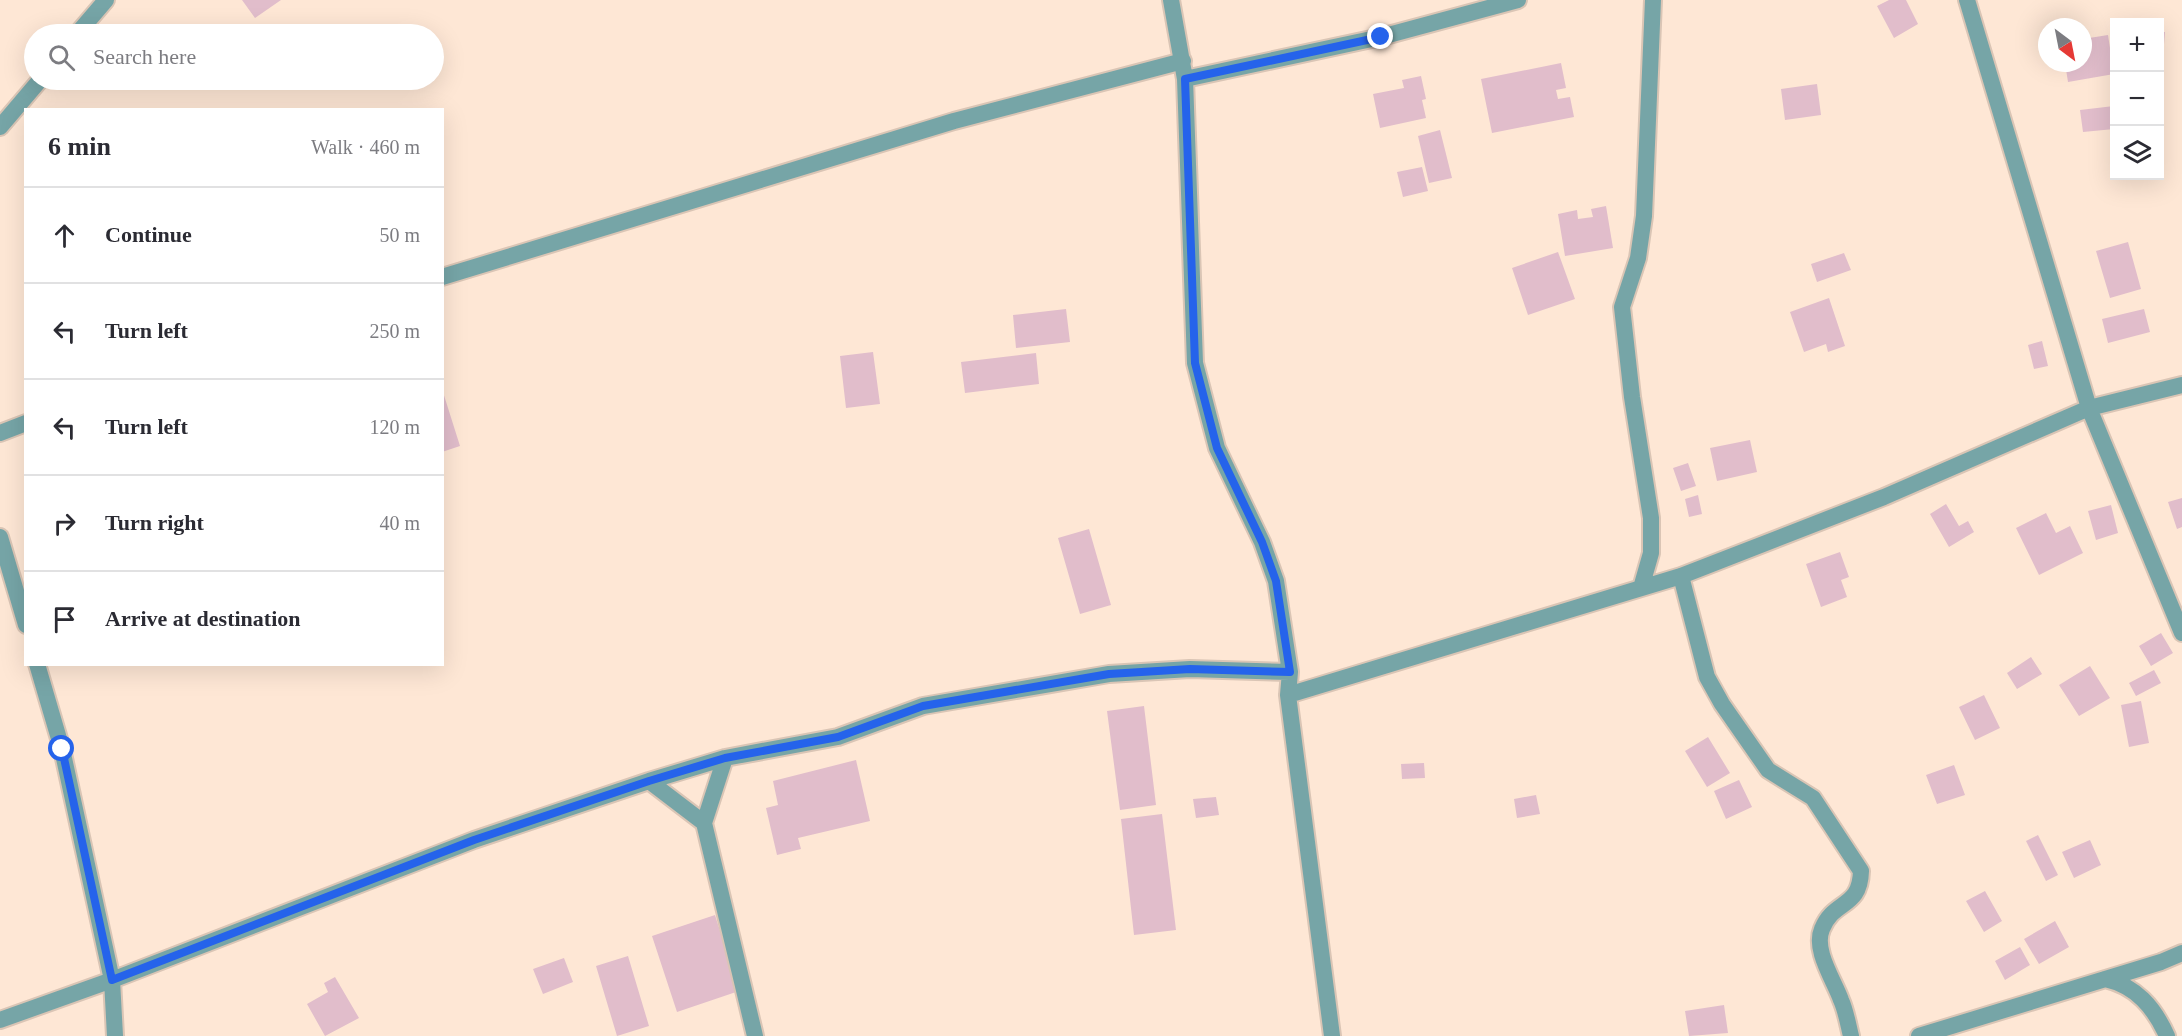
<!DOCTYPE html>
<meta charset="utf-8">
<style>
body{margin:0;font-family:Georgia,serif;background:#f2f2f3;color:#2b2b33}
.controls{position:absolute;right:18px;top:18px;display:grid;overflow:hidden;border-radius:0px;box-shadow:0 6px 24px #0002}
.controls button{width:54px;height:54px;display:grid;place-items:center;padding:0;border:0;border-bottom:2px solid #e1e1e2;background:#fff;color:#2b2b33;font:30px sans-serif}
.compass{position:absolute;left:2038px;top:18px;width:54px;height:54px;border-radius:50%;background:#fff;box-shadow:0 6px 24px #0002;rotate:148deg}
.stop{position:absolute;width:18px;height:18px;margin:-14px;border:4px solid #2563eb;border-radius:50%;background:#fff}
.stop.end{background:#2563eb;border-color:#fff;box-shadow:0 2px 6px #0008}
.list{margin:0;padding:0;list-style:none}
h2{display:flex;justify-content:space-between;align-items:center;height:78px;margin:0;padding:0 24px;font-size:26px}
h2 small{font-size:20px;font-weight:400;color:#7c7c81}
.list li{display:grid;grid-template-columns:39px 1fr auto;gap:18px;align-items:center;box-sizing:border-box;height:96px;padding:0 24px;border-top:2px solid #e1e1e2}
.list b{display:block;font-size:22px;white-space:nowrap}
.list em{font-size:20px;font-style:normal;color:#7c7c81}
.icon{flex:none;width:33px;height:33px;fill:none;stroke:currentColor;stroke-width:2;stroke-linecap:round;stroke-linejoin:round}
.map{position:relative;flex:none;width:2182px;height:1036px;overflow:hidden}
.search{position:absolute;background:#fff;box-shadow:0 6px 24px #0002;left:24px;top:24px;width:420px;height:66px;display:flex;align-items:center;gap:15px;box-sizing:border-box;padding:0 21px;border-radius:33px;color:#7c7c81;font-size:22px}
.panel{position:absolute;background:#fff;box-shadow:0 6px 24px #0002;left:24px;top:108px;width:420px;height:558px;border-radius:0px}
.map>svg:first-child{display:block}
.building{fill:#e1bdcb}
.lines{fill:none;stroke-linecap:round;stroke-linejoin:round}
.minor-casing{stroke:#dac5b5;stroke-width:20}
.minor{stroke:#76a5a7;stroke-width:16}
.route{stroke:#2563eb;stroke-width:8}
</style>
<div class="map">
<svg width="2182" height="1036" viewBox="0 0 2182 1036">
<rect width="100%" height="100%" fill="#fee7d5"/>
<!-- building -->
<path class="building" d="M242,0H281L255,18Z
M1889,0H1906L1918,24L1894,38L1877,6Z
M2160,32H2165L2162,69L2160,68Z
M2108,35L2114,74L2068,82L2065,63H2083V39Z
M1561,63L1566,88L1556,90L1558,99L1570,97L1574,117L1492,133L1481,79Z
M1421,76L1426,99L1422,100L1426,118L1380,128L1373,94L1404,88L1402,80Z
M1817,84L1821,115L1785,120L1781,89Z
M2114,106V129L2083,132L2080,110Z
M1440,130L1452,178L1429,183L1418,136Z
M1422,167L1428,191L1403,197L1397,172Z
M1606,206L1613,248L1565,256L1558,214L1577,210L1578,219L1593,217L1591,209Z
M2128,242L2141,289L2110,298L2096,251Z
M1558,252L1575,299L1528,315L1512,268Z
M1844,253L1851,270L1817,282L1811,264Z
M1829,298L1845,346L1828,352L1826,344L1804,352L1790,312Z
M1066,309L1070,342L1016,348L1013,315Z
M2144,309L2150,332L2108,343L2102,319Z
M2042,341L2048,366L2034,369L2028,345Z
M873,352L880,404L846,408L840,356Z
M1036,353L1039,384L965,393L961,362Z
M442,389L460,446L442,452Z
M1750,440L1757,472L1717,481L1710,448Z
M1688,463L1696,486L1681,491L1673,468Z
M1698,495L1702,514L1689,517L1685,499Z
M2182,498V527L2177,529L2168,502Z
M1946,504L1959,526L1968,521L1974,532L1949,547L1930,514Z
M2111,505L2118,533L2096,540L2088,511Z
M2046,513L2056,533L2070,526L2083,553L2039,575L2016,528Z
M1089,529L1111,605L1080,614L1058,538Z
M1840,552L1849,577L1841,580L1847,597L1821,607L1806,564Z
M2161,633L2173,653L2151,666L2139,646Z
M2031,657L2042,674L2017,689L2007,673Z
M2090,666L2110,698L2079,716L2059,685Z
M2154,670L2161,683L2136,696L2129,683Z
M1984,695L2000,728L1975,740L1959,707Z
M2141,701L2149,743L2129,747L2121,705Z
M1144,706L1156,805L1120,810L1107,711Z
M1708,737L1730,773L1707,787L1685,751Z
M856,760L870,821L798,838L801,849L777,855L766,808L778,805L773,781Z
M1424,763L1425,778L1402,779L1401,764Z
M1954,765L1965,795L1937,804L1926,775Z
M1739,780L1752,807L1726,819L1714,791Z
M1536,795L1540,814L1517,818L1514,799Z
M1216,797L1219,815L1196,818L1193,799Z
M1162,814L1176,930L1134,935L1121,819Z
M2038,835L2058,875L2046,881L2026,841Z
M2090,840L2101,865L2074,878L2062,852Z
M1985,891L2002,921L1984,932L1966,901Z
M715,915L739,991L677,1012L652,936Z
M2055,921L2069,947L2039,964L2024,939Z
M2020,947L2030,965L2005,980L1995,961Z
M628,956L649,1026L617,1036L596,966Z
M564,958L573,982L543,994L533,969Z
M335,977L359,1018L325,1036L307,1004L328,992L324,983Z
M1724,1005L1728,1033L1689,1036L1685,1011Z"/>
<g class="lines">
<!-- minor casing -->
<g class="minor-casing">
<path id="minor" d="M1171,0L1185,79L1195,363L1217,448L1262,542L1276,581L1290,672L1288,695L1332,1036
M1967,0L2089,408L2182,633
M77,34L106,0
M1185,79L1381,37L1518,0
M0,127L40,80
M442,277L954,121L1183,61
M0,433L26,423
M0,537L26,625
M1681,576L1707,677L1722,704L1768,770L1813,798L1861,871C1860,909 1834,899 1822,929C1813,950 1834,980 1841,1000C1846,1011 1848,1024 1851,1036
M1641,588L1651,553V518L1632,397L1622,307L1638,258L1644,216L1653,0
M37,664L62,749L112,980L115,1036
M1288,695L1681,576L1884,497L2089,408L2182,385
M725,758L704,823L755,1036
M649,781L704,823
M2105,979C2136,986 2154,1007 2167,1036
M0,1020L112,980L474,840L649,781L725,758L838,737L923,706L1109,674L1190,669L1290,672
M1919,1036L2161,962L2182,953"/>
</g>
<!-- minor -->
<use href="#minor" class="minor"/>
</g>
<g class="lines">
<!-- route -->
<path class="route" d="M62,749L112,980L474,840L649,781L725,758L838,737L923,706L1109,674L1190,669L1290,672L1276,581L1262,542L1217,448L1195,363L1185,79L1381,37"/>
</g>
</svg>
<div class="controls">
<button>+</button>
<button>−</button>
<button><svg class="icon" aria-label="layers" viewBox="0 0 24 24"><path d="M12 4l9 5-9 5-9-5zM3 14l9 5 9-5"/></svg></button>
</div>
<svg class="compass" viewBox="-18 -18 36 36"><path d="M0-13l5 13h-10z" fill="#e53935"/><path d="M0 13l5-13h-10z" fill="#7c7c81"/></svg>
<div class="stop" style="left:62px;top:749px"></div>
<div class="stop end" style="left:1381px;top:37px"></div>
<div class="search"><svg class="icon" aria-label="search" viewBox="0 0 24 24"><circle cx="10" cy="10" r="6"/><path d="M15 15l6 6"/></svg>Search here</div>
<section class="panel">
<h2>6 min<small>Walk · 460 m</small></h2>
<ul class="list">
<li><svg class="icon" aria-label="ahead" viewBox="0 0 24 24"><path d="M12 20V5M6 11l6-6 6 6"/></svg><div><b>Continue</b></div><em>50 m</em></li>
<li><svg class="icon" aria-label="left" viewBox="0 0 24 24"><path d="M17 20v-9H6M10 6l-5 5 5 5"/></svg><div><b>Turn left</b></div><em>250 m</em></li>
<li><svg class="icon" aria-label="left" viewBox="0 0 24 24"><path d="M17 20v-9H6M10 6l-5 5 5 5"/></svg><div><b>Turn left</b></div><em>120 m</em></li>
<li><svg class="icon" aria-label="right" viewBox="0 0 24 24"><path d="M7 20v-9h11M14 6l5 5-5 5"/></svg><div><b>Turn right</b></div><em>40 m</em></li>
<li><svg class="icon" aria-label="arrive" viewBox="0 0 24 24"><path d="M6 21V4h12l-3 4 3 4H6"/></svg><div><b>Arrive at destination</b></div></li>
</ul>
</section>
</div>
